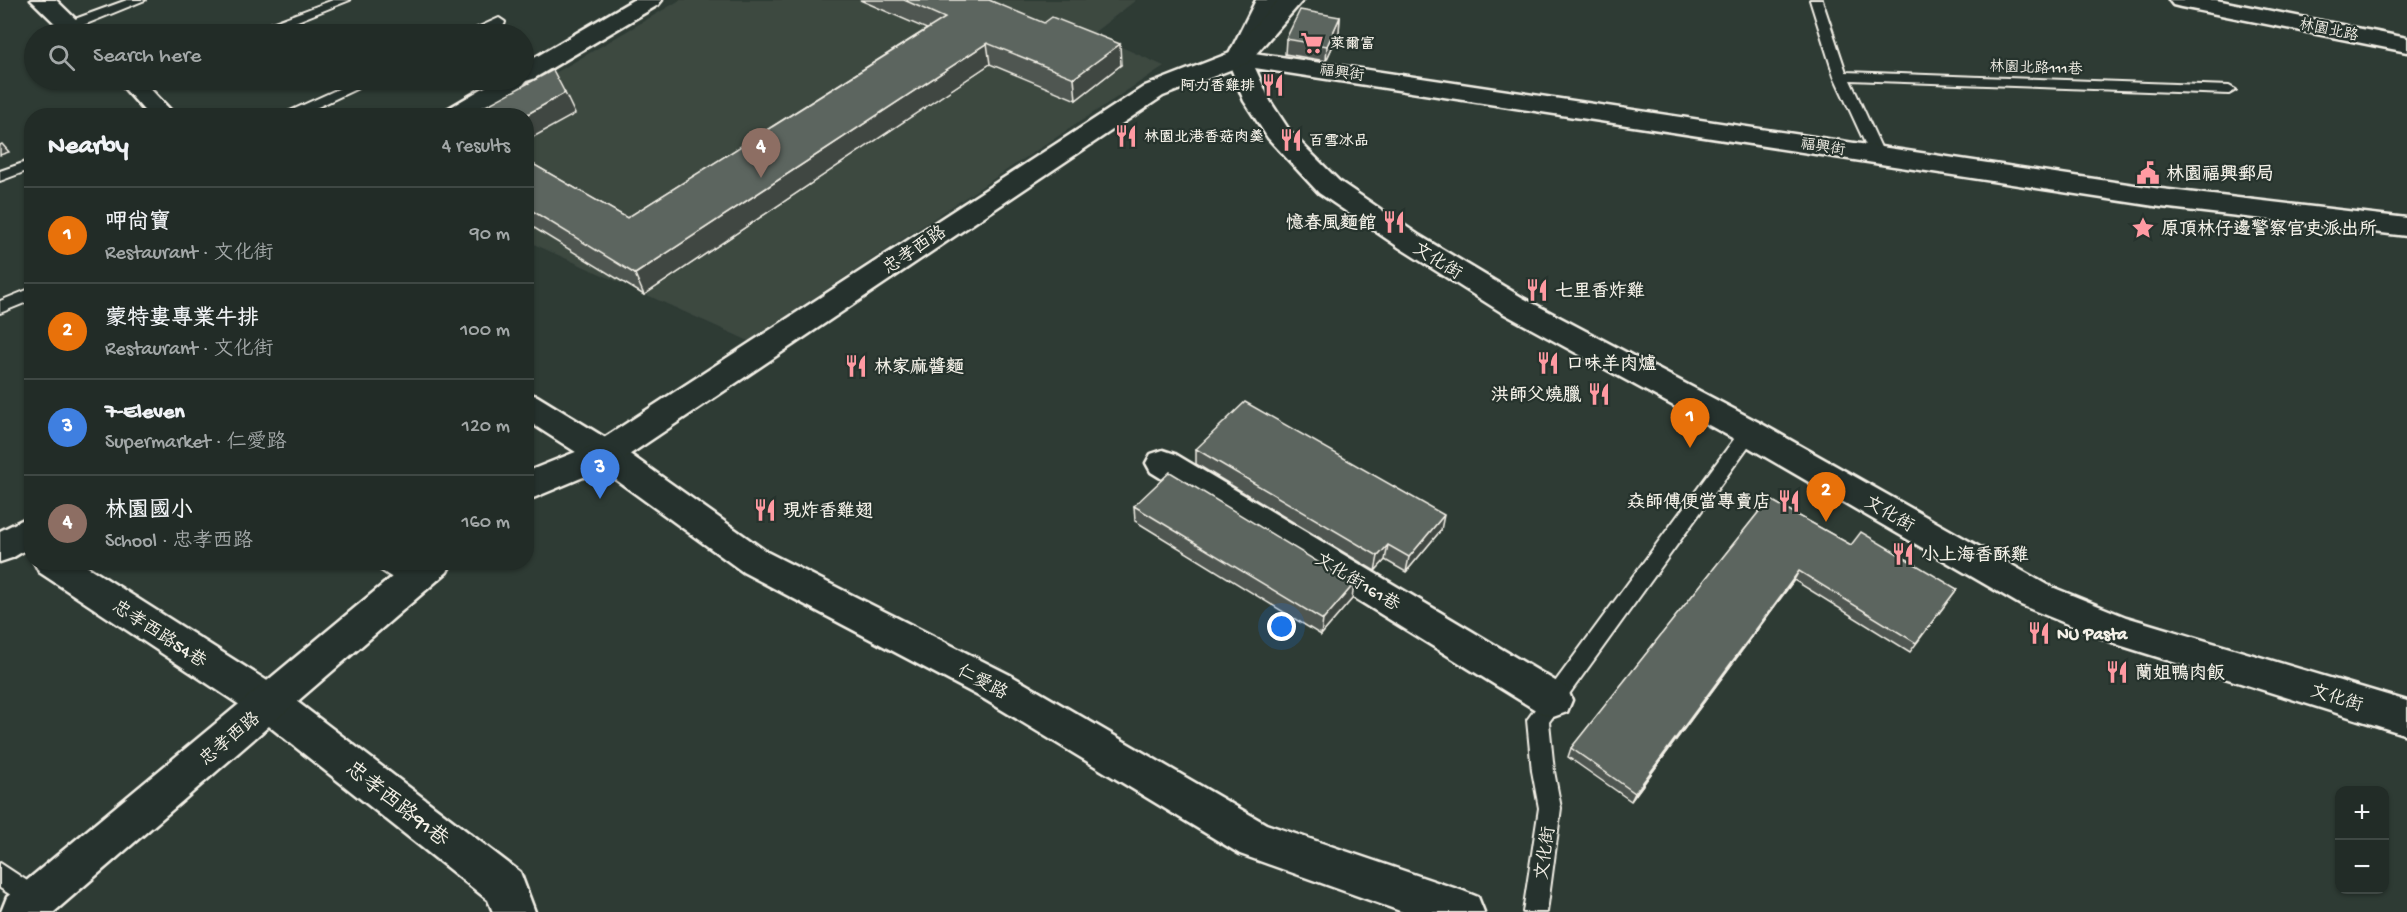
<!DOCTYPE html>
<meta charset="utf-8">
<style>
body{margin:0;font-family:"Gochi Hand","LXGW WenKai TC",sans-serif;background:#2a342f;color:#f1f3f6}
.controls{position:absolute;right:18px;bottom:18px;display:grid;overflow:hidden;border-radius:12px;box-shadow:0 2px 4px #0004}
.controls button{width:54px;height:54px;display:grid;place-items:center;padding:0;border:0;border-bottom:2px solid #3f4844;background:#222c27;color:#f1f3f6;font:30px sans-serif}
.you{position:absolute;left:1282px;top:627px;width:21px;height:21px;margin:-15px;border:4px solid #fff;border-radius:50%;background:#1a73e8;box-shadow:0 0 0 9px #1a73e833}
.badge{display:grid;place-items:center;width:39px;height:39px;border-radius:50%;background:#95b2f1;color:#fff;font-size:20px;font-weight:700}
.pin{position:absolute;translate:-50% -50px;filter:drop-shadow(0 2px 3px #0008)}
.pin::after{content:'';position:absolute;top:32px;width:21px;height:18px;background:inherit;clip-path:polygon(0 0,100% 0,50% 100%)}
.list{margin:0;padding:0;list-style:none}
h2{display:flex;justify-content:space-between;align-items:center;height:78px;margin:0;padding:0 24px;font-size:26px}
h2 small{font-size:20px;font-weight:400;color:#a2a7a7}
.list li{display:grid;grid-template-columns:39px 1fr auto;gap:18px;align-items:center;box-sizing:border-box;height:96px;padding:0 24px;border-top:2px solid #3f4844}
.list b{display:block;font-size:22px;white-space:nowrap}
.list p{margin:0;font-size:20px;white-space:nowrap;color:#a2a7a7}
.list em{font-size:20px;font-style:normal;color:#a2a7a7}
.icon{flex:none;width:33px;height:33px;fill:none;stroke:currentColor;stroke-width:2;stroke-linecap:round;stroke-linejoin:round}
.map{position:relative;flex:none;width:2407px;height:912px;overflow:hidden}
.search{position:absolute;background:#222c27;box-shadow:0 2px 4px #0004;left:24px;top:24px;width:510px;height:66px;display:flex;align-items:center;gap:15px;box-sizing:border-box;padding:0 21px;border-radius:33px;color:#a2a7a7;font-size:22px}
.panel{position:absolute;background:#222c27;box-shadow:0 2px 4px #0004;left:24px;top:108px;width:510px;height:462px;border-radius:24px}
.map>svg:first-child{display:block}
.built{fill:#3c4841}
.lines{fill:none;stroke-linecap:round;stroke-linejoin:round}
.service-casing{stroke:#f4f1e8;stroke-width:4}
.minor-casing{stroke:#f4f1e8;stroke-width:5}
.tertiary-casing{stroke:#f4f1e8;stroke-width:5}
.service{fill:#26332d;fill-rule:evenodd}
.minor{fill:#26332d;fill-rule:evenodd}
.tertiary{fill:#26332d;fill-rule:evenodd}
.wall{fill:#4f5751;stroke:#f4f1e8;stroke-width:1.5}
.shaded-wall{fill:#404742;stroke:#f4f1e8;stroke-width:1.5}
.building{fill:#5c655e;stroke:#f4f1e8;stroke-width:1.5}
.labels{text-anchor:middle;stroke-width:4.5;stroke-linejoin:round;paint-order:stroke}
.far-street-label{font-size:15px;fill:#f4f1e8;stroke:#26332d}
.far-poi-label{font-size:15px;font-weight:bold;fill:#f4f1e8;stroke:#26332d;text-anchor:start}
.poi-label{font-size:18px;font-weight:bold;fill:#f4f1e8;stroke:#26332d;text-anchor:start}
.street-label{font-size:18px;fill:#f4f1e8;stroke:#26332d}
.near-street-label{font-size:21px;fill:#f4f1e8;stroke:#26332d}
</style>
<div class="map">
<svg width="2407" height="912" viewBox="0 0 2407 912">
<rect width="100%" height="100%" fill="#2e3b34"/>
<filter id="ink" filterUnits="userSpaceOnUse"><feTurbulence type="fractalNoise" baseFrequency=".0167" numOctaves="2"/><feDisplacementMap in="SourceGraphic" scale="12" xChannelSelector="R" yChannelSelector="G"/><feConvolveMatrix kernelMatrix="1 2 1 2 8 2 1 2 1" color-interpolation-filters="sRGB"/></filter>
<g filter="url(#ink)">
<!-- built -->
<path class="built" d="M680,0H1136L1092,34L1164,66L749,341L527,241L526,116H482Z"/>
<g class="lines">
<!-- service casing -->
<g class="service-casing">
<path id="service" d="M127,0H145L74,29H64L63,26L64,23Z
M333,0H350L265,34H248L250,31Z
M1810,0H1822L1846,72L2229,86L2236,90L2229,94L1850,80L1884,154L1877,158L1870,154L1834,76Z
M499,18L505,22L504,25L481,34H464Z
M358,80H375L299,116H279Z
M32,160V169L0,181V171Z
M32,288V300L0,313V301Z
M1749,425L1755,427L1758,432L1755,437L1549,722L1554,771L1561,808L1547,912H1523L1539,808L1532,771L1527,720L1743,427Z
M374,562C391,562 415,561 425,580L422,586C407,591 389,575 376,567Z
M0,863L44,892L48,900L44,908L36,911L0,888Z"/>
</g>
<!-- minor casing -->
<g class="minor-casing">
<path id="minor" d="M31,0H56L91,34H66Z
M633,0H662L658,5L533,79L526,81L523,85L472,116H441L444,111L497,80H524V64Z
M1256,0H1280L1254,53L2161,189L2407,218V236L2161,207L1255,68L1270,101L1291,133L1339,181L1420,236L1523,298L1760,423L2047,585L2126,617L2407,701V735L2119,645L2021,605L1738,441L1501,312L1400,248L1319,193L1268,138L1244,101L1227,58Z
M2169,0H2216L2407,38V52L2181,7L2173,5Z
M117,80H142L176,116H149Z
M526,393L537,396L617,445L767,552L1010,675L1266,824L1463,891L1478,897L1484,912H1403L1240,854L984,699L743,572L593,463L526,420Z
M1163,450L1175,454L1567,688L1572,700L1567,712L1553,717L1539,712L1151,472L1146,463L1151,454Z
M32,515V546L12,558L0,562V531Z
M34,562H80L283,691L520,872L535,912H493L488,900L255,715L39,572Z"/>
</g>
<!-- tertiary casing -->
<g class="tertiary-casing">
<path id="tertiary" d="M1278,0H1303L1248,63L1163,96L617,463L526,501V472L593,445L1145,86L1230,53Z
M410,562H452L447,572L54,912H1L7,897Z"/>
</g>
<!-- service -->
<use href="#service" class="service"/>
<!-- minor -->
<use href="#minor" class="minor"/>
<!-- tertiary -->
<use href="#tertiary" class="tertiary"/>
</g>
<!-- wall -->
<path class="wall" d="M860,0H989L1121,65L1076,100L990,64L644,295L526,223V160L627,218L927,29Z
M1340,17L1339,32L1326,61L1285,54L1286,39Z
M1196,449L1441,530L1406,572L1385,560L1375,571L1196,464Z
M1769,499L1851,545L1957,589L1910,652L1794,580L1631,801L1568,757L1571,748Z
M1134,506L1352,599L1321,635L1135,521Z"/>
<!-- shaded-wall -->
<path class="shaded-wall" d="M1340,17L1339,32L1326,61L1327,46Z
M987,43L990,64L644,295L635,274Z
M1120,44L1121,65L1076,100L1074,78Z
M565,93L575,114L526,141V116H524Z
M2,144L9,152L0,155V145Z
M1444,515L1441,530L1406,572L1409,557Z
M1388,545L1385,560L1375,571L1378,556Z
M1799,571L1794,580L1631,801L1635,793Z
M1354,584L1352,599L1321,635L1323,620Z"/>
<!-- building -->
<path class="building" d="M904,0H989L1044,23L1052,17L1120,44L1074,78L987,43L635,274L526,207V160L627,218L945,18Z
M1300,10L1340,17L1327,46L1286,39Z
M553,70L565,93L524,116H467Z
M1245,402L1444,515L1409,557L1388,545L1378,556L1196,449Z
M1170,472L1354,584L1323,620L1134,506Z
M1769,499L1851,545L1861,532L1957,589L1916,643L1799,571L1635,793L1571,748Z"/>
</g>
<!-- icons -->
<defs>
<g id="supermarket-bare" transform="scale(1.8)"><path d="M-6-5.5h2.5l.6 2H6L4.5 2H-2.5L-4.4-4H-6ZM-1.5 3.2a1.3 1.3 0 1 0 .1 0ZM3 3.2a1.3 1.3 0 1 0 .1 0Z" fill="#ff9aa2" stroke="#26332d" stroke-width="2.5" paint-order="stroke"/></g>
<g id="restaurant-bare" transform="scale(1.8)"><path d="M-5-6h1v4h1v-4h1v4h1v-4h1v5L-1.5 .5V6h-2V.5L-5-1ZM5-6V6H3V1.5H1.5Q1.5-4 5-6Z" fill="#ff9aa2" stroke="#26332d" stroke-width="2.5" paint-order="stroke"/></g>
<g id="civic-bare" transform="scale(1.8)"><path d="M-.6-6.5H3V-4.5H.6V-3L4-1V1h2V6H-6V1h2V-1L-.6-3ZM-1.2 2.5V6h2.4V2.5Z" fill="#ff9aa2" stroke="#26332d" stroke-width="2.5" paint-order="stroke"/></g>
<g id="sight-bare" transform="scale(1.8)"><path d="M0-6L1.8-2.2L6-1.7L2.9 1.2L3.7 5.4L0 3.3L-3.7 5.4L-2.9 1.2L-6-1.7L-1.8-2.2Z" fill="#ff9aa2" stroke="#26332d" stroke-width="2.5" paint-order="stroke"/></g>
</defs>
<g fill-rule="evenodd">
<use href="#supermarket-bare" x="1312" y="43"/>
<use href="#restaurant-bare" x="1273" y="85"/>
<use href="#restaurant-bare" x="1126" y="136"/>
<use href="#restaurant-bare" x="1291" y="140"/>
<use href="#civic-bare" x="2148" y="173"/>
<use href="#restaurant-bare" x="1394" y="222"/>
<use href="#sight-bare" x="2143" y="228"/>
<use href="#restaurant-bare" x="1537" y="290"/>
<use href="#restaurant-bare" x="1548" y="363"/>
<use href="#restaurant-bare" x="856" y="366"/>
<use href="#restaurant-bare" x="1599" y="394"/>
<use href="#restaurant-bare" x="1789" y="501"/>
<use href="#restaurant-bare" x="765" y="510"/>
<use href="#restaurant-bare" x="1903" y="554"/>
<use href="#restaurant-bare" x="2039" y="633"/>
<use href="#restaurant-bare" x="2117" y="672"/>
</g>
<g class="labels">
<!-- far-street labels -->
<g class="far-street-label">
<text transform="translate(2329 29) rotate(12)" y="5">林園北路</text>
<text transform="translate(2036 67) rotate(2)" y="5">林園北路111巷</text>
<text transform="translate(1342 72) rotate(8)" y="5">福興街</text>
<text transform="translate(1823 146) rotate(9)" y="5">福興街</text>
</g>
<!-- far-poi labels -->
<g class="far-poi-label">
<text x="1330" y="48">萊爾富</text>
<text x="1255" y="90" text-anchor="end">阿力香雞排</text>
<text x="1144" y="141">林園北港香菇肉羮</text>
<text x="1309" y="145">百雪冰品</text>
</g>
<!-- poi labels -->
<g class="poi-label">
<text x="2166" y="179">林園福興郵局</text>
<text x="1376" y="228" text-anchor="end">憶春風麵館</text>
<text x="2161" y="234">原頂林仔邊警察官吏派出所</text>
<text x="1555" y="296">七里香炸雞</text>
<text x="1566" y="369">口味羊肉爐</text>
<text x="874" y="372">林家麻醬麵</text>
<text x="1581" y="400" text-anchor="end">洪師父燒臘</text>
<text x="1771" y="507" text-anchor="end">𡘙師傅便當專賣店</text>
<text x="783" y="516">現炸香雞翅</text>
<text x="1921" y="560">小上海香酥雞</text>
<text x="2057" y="639">NU Pasta</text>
<text x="2135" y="678">蘭姐鴨肉飯</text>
</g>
<!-- street labels -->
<g class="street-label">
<text transform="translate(914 249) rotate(-34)" y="6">忠孝西路</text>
<text transform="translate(1438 260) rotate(32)" y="6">文化街</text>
<text transform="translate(1890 513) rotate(30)" y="6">文化街</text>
<text transform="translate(1358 581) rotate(31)" y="6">文化街161巷</text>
<text transform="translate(160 633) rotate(33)" y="6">忠孝西路54巷</text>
<text transform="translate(983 681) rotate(28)" y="6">仁愛路</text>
<text transform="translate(2337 697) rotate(17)" y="6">文化街</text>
<text transform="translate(229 738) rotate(-40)" y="6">忠孝西路</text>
<text transform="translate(1544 853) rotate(-82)" y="6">文化街</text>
</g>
<!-- near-street labels -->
<g class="near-street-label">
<text transform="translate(398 803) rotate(38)" y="7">忠孝西路91巷</text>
</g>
</g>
</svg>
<div class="controls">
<button>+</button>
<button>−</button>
</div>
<div class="you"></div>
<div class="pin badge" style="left:1690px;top:448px;background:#e8710a">1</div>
<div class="pin badge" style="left:1826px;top:522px;background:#e8710a">2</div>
<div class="pin badge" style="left:600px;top:499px;background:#3f7fe0">3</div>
<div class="pin badge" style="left:761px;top:178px;background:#8d6e63">4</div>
<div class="search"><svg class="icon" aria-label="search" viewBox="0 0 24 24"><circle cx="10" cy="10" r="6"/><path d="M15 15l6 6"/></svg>Search here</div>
<section class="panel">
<h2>Nearby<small>4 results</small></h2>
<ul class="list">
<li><span class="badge" style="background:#e8710a">1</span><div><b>呷尚寶</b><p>Restaurant · 文化街</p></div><em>90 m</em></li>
<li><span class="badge" style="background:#e8710a">2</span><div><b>蒙特婁專業牛排</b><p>Restaurant · 文化街</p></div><em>100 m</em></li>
<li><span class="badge" style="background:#3f7fe0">3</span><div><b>7-Eleven</b><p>Supermarket · 仁愛路</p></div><em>120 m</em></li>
<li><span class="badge" style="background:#8d6e63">4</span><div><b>林園國小</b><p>School · 忠孝西路</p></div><em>160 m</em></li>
</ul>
</section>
</div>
